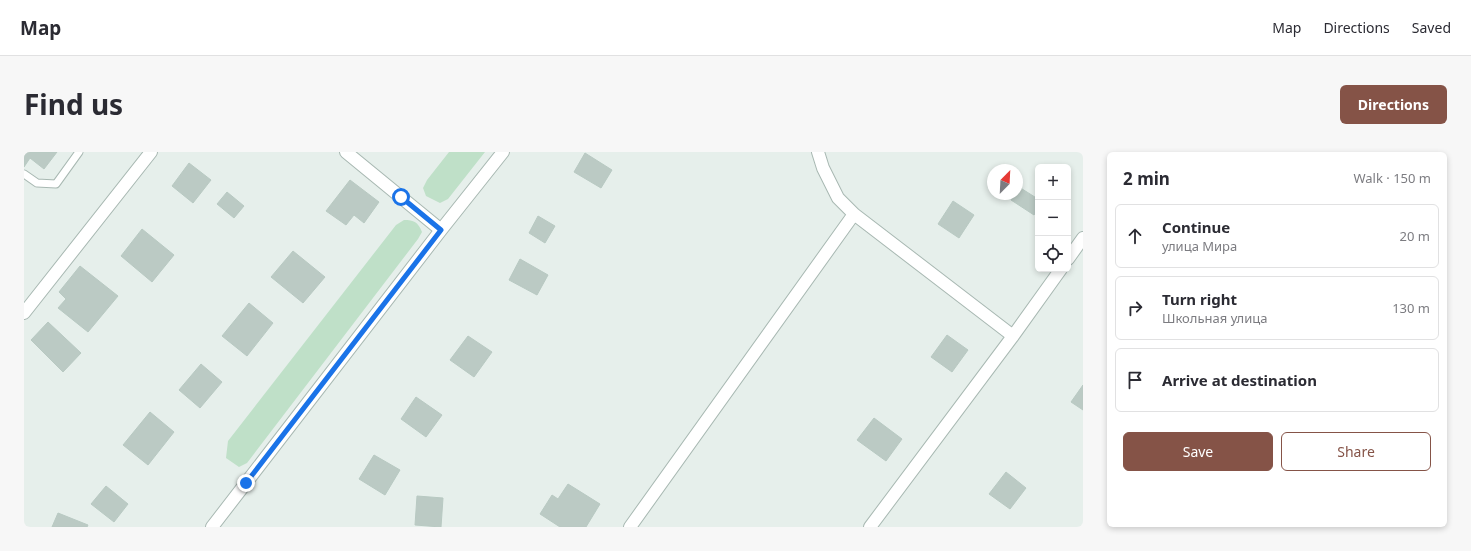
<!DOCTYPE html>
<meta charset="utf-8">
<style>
body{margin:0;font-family:"Noto Sans",sans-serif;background:#f7f7f7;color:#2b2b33}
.controls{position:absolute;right:12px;top:12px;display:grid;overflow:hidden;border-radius:6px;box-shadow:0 2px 6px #0003}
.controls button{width:36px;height:36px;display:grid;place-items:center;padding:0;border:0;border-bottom:1px solid #e1e1e2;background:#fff;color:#2b2b33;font:20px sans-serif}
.compass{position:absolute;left:963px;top:12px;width:36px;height:36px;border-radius:50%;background:#fff;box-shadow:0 2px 6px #0003;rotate:24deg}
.stop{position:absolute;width:12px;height:12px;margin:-9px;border:3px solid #1a73e8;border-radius:50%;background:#fff}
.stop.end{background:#1a73e8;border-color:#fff;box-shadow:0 1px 4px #0008}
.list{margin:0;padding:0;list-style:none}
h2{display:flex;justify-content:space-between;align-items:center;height:52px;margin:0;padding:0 16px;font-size:17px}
h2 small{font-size:13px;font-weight:400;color:#7c7c81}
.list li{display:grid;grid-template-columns:26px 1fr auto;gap:12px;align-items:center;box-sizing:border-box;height:64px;margin:0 8px 8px;padding:0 8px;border:1px solid #e1e1e2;border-radius:6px}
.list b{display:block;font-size:15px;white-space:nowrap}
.list p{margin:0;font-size:13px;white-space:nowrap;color:#7c7c81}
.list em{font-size:13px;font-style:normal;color:#7c7c81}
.actions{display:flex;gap:8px;padding:12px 16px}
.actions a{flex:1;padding:9px 0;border:1px solid #855347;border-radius:6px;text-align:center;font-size:14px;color:#855347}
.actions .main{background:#855347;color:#fff}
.icon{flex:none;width:22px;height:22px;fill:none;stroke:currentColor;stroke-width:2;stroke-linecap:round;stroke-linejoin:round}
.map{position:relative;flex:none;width:1059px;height:375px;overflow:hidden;border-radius:6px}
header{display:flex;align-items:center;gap:24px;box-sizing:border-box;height:56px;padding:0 20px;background:#fff;border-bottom:1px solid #e1e1e2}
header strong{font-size:19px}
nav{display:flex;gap:22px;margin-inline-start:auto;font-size:14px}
.intro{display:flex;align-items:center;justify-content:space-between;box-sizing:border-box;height:96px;padding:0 24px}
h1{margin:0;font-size:28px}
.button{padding:10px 18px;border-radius:6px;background:#855347;color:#fff;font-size:14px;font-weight:700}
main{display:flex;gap:24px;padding:0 24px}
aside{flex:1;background:#fff;border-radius:6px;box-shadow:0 2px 6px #0003}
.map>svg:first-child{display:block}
.green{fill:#bfe0c8}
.building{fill:#bbcac4;stroke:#b8c9c2}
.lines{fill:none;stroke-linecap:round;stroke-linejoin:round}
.service-casing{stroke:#a8b8b2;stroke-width:9}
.minor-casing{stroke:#a8b8b2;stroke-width:14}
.service{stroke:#fff;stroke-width:7}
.minor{stroke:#fff;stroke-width:12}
.route{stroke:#1a73e8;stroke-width:5}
</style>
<header>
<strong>Map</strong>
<nav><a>Map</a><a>Directions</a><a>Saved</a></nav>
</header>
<div class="intro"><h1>Find us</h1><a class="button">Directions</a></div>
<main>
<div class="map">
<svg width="1059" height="375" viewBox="0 0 1059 375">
<rect width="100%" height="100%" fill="#e6efeb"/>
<!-- green -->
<path class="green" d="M425,0H461L424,47L416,51L402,44L399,36L403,28Z
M380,68C390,68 394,70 398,80L394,87L223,311L215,315L202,306L204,289L372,73Z"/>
<!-- building -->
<path class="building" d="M0,0H33L20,17L6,6L0,15Z
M561,1L588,18L577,36L550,20Z
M165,11L187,28L169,51L148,34Z
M326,28L355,50L340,71L330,63L322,73L302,59Z
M995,35L1014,47V56L1010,63L987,48L991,42H993V38Z
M203,40L220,54L210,66L193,52Z
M929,49L950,63L935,86L914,72Z
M514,64L531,74L521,91L505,81Z
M118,77L150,103L128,130L97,104Z
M269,99L301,125L279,151L247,125Z
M496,107L524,123L513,143L485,128Z
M56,114L94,144L64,180L34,156L42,147L35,140Z
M225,151L249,171L223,204L198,184Z
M24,170L57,201L39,220L7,188Z
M923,183L944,198L928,220L907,205Z
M444,184L468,200L450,225L426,208Z
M177,212L198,230L176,256L155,238Z
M1059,233V258L1047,250Z
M392,245L418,263L402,285L377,267Z
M126,260L150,280L124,313L99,293Z
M850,266L878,287L862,309L833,288Z
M350,303L376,318L361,343L335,327Z
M982,320L1002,336L986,357L965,342Z
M544,332L576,352L562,375H536L516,362L528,343L534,347Z
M82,334L104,352L90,370L67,352Z
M393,344L419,346L417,375L391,373Z
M34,361L64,373L63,375H28Z"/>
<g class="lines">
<!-- service casing -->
<g class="service-casing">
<path id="service" d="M0,22L13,31L32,32L55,0"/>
</g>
<!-- minor casing -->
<g class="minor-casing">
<path id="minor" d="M322,0L417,78
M794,0L799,16L814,46L830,62L989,184
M1044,107L1059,86
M0,161L127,0
M188,375L417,78L479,0
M606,375L830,62
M846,375L989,184L1037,117"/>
</g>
<!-- service -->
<use href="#service" class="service"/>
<!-- minor -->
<use href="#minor" class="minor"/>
</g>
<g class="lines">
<!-- route -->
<path class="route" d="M222,331L417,78L377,45"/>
</g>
</svg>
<div class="controls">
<button>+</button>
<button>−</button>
<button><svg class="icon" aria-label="locate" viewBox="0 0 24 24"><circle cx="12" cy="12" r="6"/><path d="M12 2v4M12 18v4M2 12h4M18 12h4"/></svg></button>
</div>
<svg class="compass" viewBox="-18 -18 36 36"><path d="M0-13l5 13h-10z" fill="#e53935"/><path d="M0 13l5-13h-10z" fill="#7c7c81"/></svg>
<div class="stop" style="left:377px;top:45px"></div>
<div class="stop end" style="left:222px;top:331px"></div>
</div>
<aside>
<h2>2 min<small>Walk · 150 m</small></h2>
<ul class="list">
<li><svg class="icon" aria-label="ahead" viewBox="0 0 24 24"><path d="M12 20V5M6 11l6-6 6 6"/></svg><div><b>Continue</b><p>улица Мира</p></div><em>20 m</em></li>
<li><svg class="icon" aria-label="right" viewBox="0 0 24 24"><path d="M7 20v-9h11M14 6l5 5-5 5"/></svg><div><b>Turn right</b><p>Школьная улица</p></div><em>130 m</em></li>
<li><svg class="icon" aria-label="arrive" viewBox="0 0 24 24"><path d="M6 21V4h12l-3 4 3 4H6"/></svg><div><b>Arrive at destination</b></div></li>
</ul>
<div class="actions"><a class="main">Save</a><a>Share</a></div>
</aside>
</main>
